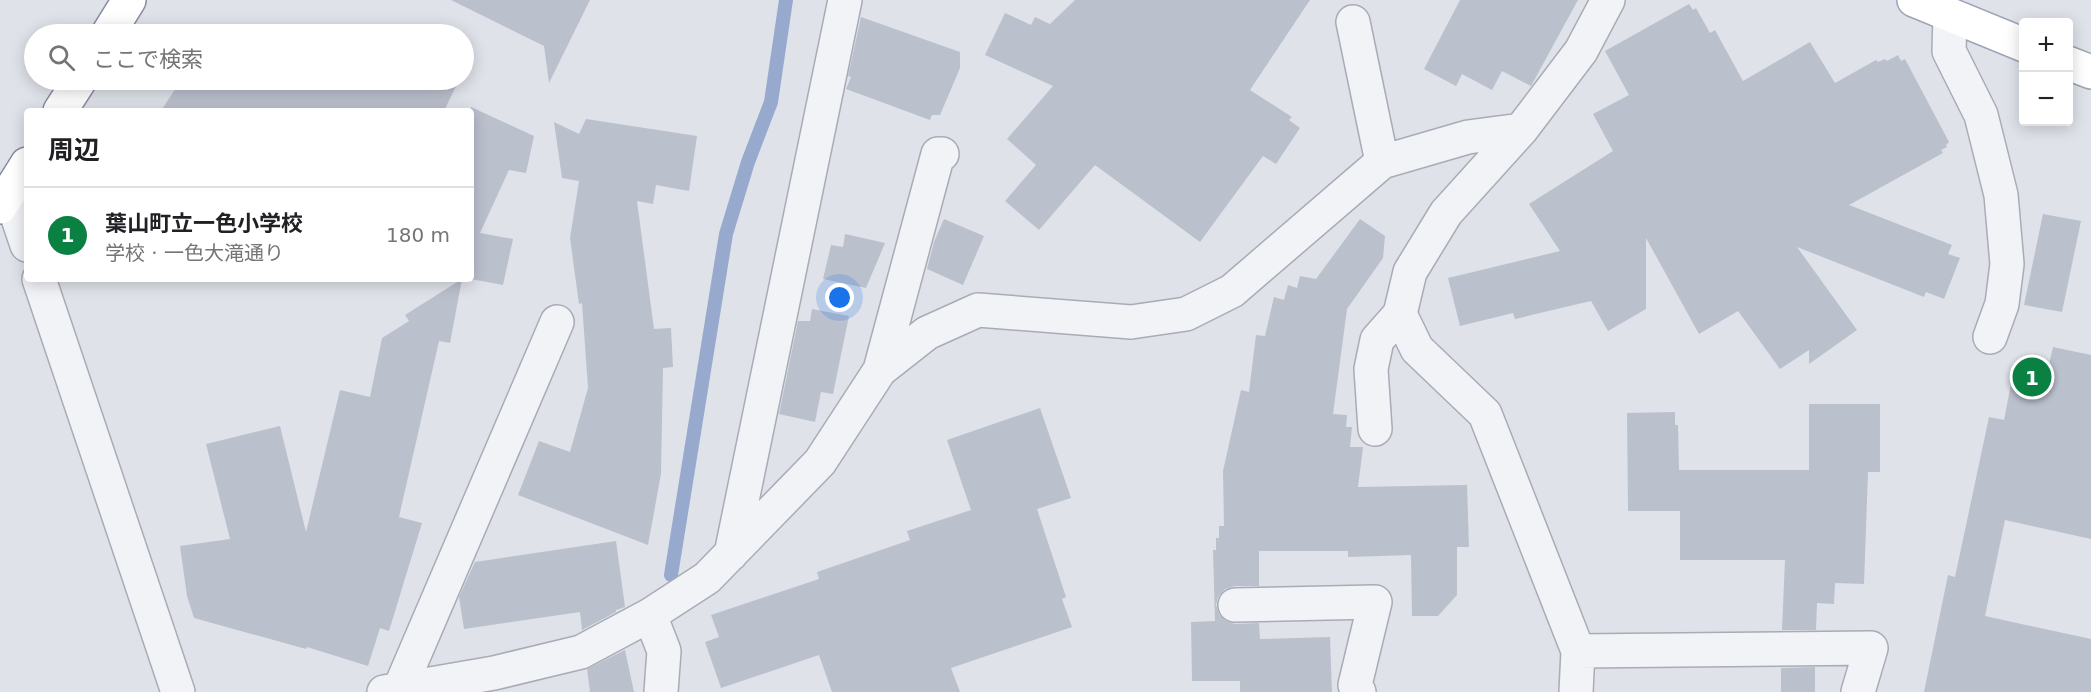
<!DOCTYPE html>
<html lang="ja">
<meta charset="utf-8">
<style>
body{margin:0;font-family:"DejaVu Sans","Noto Sans JP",sans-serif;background:#f6f6f6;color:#202124}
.controls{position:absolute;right:18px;top:18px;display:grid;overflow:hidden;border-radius:6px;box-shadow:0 3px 15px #0003}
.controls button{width:54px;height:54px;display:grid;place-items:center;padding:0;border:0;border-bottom:2px solid #e0e0e0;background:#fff;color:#202124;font:30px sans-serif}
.you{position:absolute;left:840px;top:298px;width:21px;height:21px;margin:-15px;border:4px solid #fff;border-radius:50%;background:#1a73e8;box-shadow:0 0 0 9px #1a73e833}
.badge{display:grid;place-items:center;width:39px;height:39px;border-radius:50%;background:#0b8043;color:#fff;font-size:20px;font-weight:700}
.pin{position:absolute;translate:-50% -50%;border:3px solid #fff;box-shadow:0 2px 6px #0006}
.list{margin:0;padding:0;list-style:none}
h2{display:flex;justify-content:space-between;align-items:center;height:78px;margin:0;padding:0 24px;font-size:26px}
h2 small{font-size:20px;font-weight:400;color:#757577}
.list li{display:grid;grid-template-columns:39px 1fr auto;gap:18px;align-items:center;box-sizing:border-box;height:96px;padding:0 24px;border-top:2px solid #e0e0e0}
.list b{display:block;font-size:22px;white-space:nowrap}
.list p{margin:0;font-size:20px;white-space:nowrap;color:#757577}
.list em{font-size:20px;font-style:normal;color:#757577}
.icon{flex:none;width:33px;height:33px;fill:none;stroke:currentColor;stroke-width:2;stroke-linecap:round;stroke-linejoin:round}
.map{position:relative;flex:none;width:2091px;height:692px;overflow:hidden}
.search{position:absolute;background:#fff;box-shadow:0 3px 15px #0003;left:24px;top:24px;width:450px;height:66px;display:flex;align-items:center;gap:15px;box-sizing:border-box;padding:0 21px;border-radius:33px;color:#757577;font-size:22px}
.panel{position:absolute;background:#fff;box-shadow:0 3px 15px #0003;left:24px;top:108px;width:450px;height:174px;border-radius:6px}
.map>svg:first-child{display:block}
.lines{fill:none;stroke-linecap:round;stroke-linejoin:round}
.stream{stroke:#97aacd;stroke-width:14}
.building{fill:#bbc0cd}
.minor-casing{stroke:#a8acb7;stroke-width:36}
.major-casing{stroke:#9da4b6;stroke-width:36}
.highway-casing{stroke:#858ca1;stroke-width:36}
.minor{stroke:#f2f3f7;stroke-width:33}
.major{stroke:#fff;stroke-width:33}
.highway{stroke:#fff;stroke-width:33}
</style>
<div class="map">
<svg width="2091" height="692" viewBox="0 0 2091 692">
<rect width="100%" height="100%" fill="#dfe2e9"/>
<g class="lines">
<!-- stream -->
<path class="stream" d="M671,575L726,234L748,162L771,102L786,0"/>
</g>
<!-- building -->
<path class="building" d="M451,0H590L549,83L544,46Z
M1075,0H1310L1250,90L1292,117L1289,120L1300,128L1276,164L1263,156L1200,242L1095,165L1039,230L1005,201L1036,165L1007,139L1053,86L985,55L1005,13L1031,25L1035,17L1050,24Z
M1460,0H1578L1531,86L1502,71L1492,90L1462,74L1456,86L1424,69Z
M1689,4L1693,10L1696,8L1710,33L1715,30L1743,81L1810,42L1835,83L1876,60L1878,62L1885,59L1887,61L1898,55L1901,61L1905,59L1949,142L1946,145L1947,147L1941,150L1943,153L1849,205L1952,245L1948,254L1960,258L1944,299L1926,292L1924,297L1797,247L1857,330L1809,364V350L1780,369L1738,311L1699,334L1646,238V309L1608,331L1591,301L1515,319L1513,313L1460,326L1448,278L1560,251L1529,204L1613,151L1593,114L1629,95L1605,51Z
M861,17L960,52V68L940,115H932L930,120L846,89L851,77L848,76Z
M181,80H459L444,111H161Z
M471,107L534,136L526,173L509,170L480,233L513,239L503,285L471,279Z
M586,119L697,136L689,191L656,185L653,204L637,201L654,329L671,328L673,367L663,368L661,474L648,545L518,495L539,441L570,452L588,388L582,303L579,304L570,238L579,181L562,178L554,122L579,134Z
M2043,214L2081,221L2062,312L2024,305Z
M944,219L984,236L963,285L927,269L934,242Z
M1360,219L1385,236L1383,258L1347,309L1333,414L1347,415L1346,427H1352L1350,447H1363L1358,487L1467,485L1469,547H1457V595L1438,616H1412L1411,555L1348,557V551H1259V586H1235L1225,589L1218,597L1216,605L1219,614L1226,621L1235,624L1259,623L1260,639L1330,637L1332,692H1240V681H1192L1191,622L1215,621L1213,550H1216V538H1219V526H1224L1223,471L1241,390L1249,392L1256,335L1265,336L1274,297L1284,300L1288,285L1297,288L1300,276L1316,279Z
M845,234L885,243L866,288L823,279L831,245L843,247Z
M462,279L450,343L439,341L399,517L422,523L389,631L380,628L368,666L307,647L306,649L194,618L187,596L180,546L230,539L206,444L280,426L306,532L340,390L370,397L382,338L409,321L405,315Z
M812,309L849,316L833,394L821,392L815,422L779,414L798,321H810Z
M2053,347L2091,355V539L2005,520L1985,616L2091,639V692H1924L1948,575L1955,577L1989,417L2004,420L2011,384L2043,391Z
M1809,404H1880V472H1868L1864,584L1835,583L1834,604L1817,603L1816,630H1782L1785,560H1680V511H1628L1627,413L1675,412V425H1678L1679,470H1809Z
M1040,408L1071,498L1037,509L1066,597L1062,599L1072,627L951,668L960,692H832L819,655L721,688L705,642L719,637L711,615L819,579L817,572L910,540L907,531L971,510L947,440Z
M616,541L625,607L616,610V612L582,630L580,612L464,629L459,597L475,562Z
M625,650L634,692H590L587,669Z
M1815,667V692H1781V668Z"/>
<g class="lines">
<!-- minor casing -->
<g class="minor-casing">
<path id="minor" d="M1950,15L1949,51L1981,115L2001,195L2007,264L2002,304L1990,337
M1353,22L1382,162
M9,192L27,245
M39,279L178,692
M880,370L938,154H942
M1375,429L1371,369L1377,340L1400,314
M731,554L845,0
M1235,605L1375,602L1355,685L1359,692
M650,615L664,651L661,692
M1578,651L1871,648L1858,692
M400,688L557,322
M384,692L494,673L581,652L650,615L707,578L820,462L880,370L927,333L978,310L1131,322L1186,314L1232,291L1382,162L1468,137L1521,130
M1576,692L1578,651L1485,414L1417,349L1400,314L1410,272L1446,213L1521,130L1581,51L1608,0"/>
</g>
<!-- major casing -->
<g class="major-casing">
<path id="major" d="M1914,0L2024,45
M2068,63L2091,72"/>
</g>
<!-- highway casing -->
<g class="highway-casing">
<path id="highway" d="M108,34L129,0
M60,111L80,80
M0,207L27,164"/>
</g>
<!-- minor -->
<use href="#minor" class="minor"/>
<!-- major -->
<use href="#major" class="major"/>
<!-- highway -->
<use href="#highway" class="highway"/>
</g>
</svg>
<div class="controls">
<button>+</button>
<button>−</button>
</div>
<div class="you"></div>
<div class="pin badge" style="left:2032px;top:377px">1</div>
<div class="search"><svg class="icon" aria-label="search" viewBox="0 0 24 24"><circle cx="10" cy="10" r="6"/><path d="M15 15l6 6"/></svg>ここで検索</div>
<section class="panel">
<h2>周辺<small></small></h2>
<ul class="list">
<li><span class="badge">1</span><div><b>葉山町立一色小学校</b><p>学校 · 一色大滝通り</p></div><em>180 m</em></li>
</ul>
</section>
</div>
